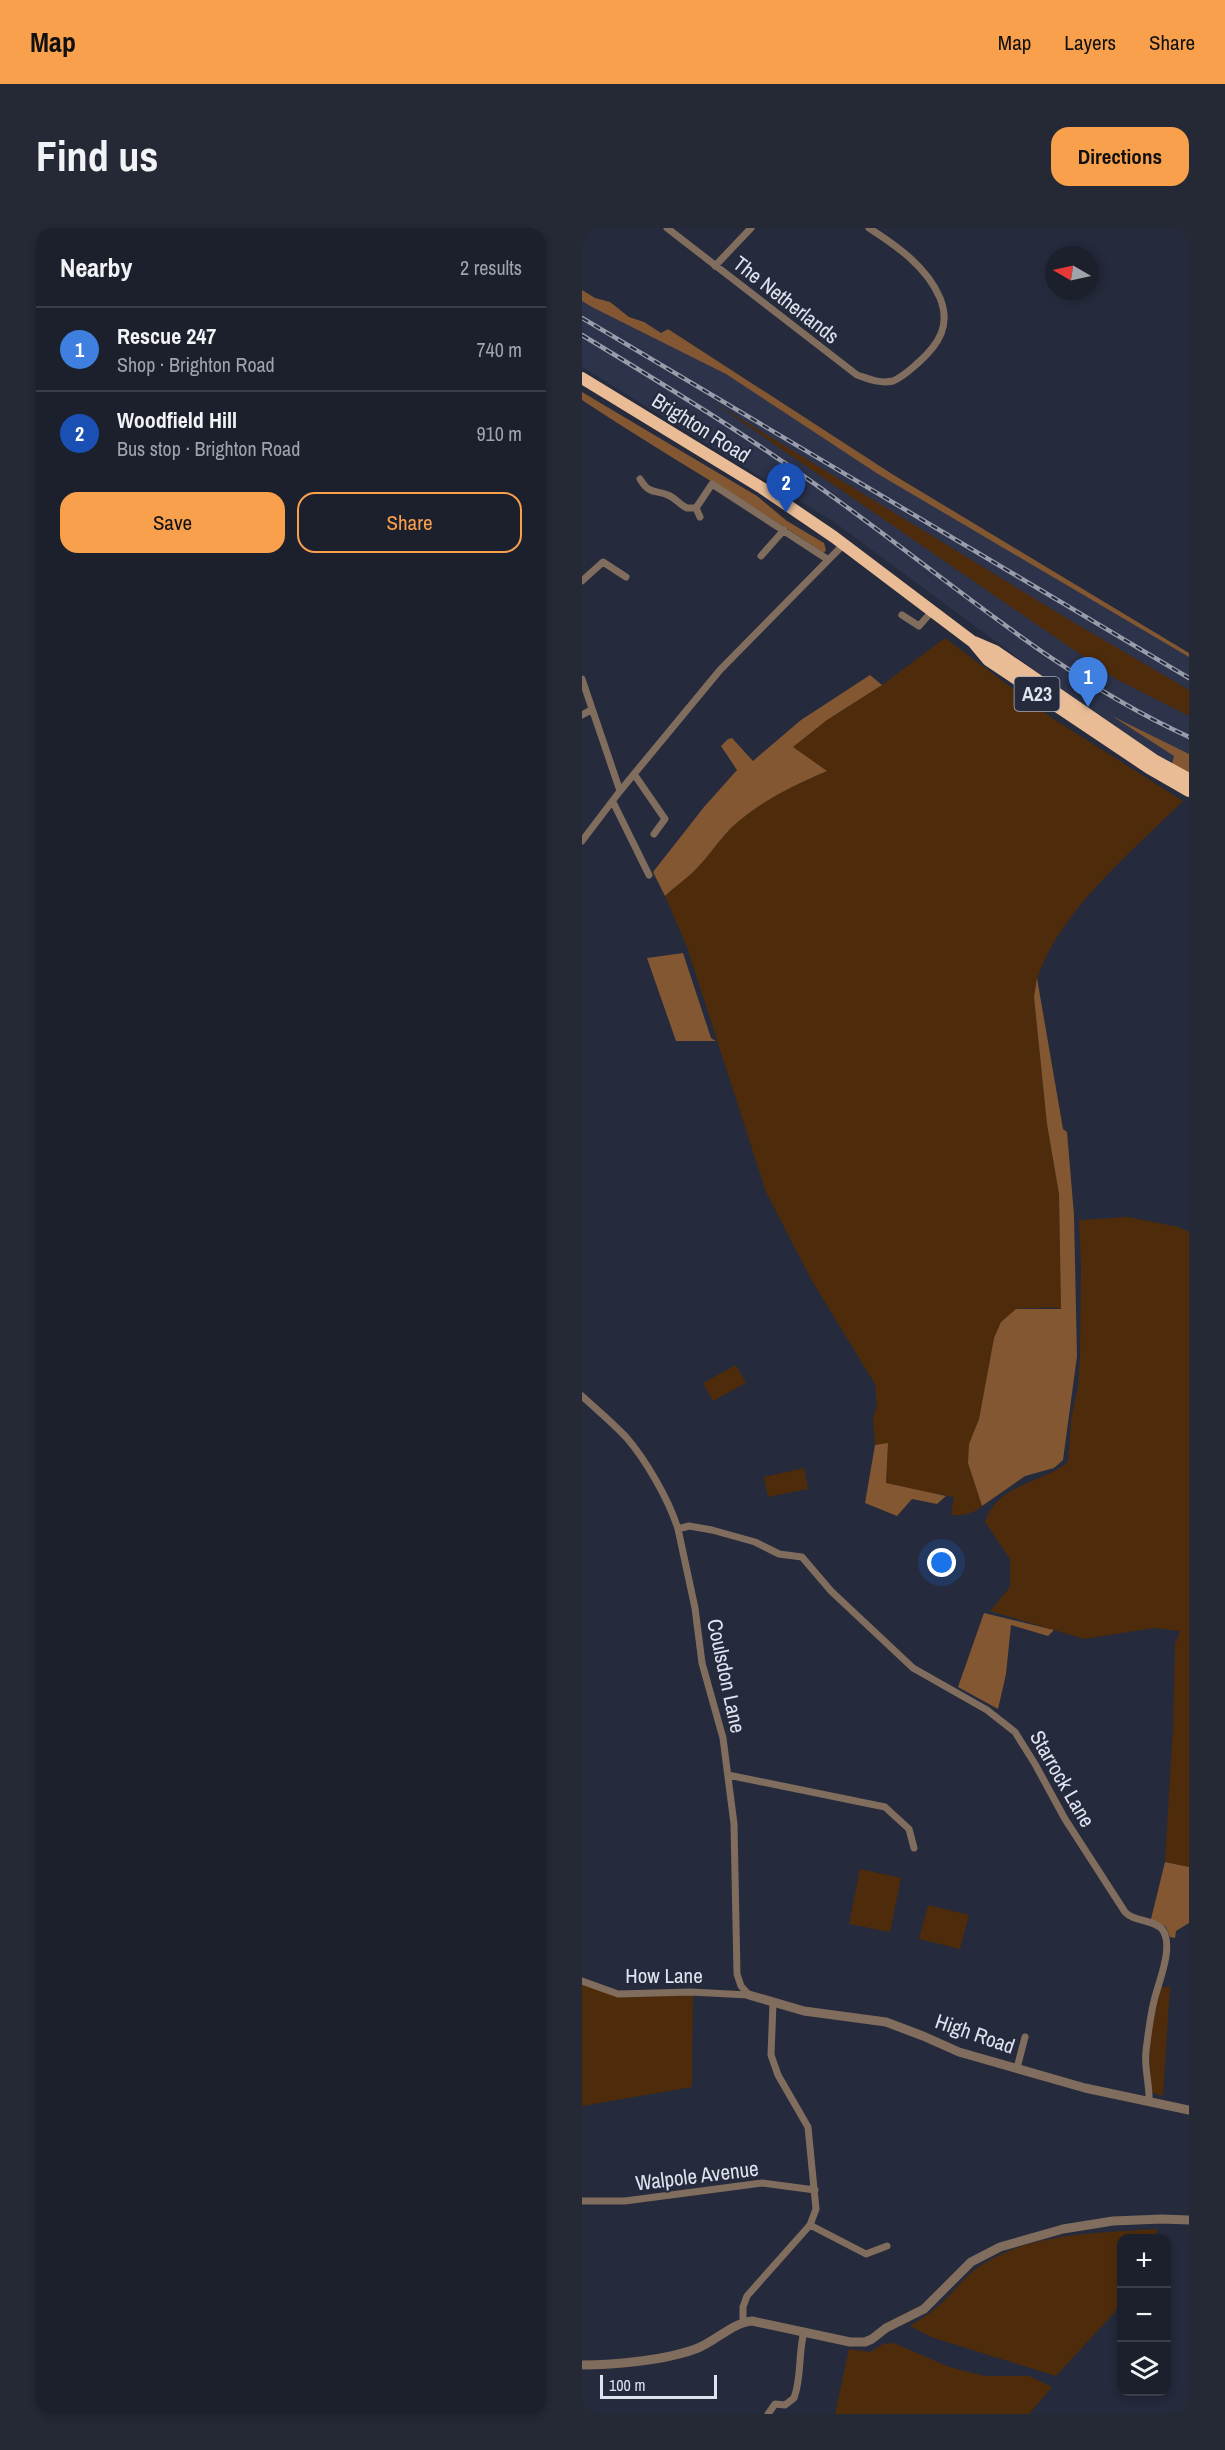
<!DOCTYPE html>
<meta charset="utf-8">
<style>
body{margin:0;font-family:"Archivo Narrow",sans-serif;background:#252835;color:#f1f3f6}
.controls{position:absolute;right:18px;bottom:18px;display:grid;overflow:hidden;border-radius:12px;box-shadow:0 3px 9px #0003}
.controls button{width:54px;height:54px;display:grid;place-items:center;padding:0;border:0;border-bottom:2px solid #3a3e49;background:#1c202d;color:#f1f3f6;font:30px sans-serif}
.compass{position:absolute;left:463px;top:18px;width:54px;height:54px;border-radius:50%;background:#1c202d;box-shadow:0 3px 9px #0003;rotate:279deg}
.scale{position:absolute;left:18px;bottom:15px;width:117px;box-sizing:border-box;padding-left:6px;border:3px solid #dfe3ef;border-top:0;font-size:16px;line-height:21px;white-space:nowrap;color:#dfe3ef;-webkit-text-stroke:4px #252a3c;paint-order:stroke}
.you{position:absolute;left:360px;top:1335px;width:21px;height:21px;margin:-15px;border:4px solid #fff;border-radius:50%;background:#1a73e8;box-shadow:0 0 0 9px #1a73e833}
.badge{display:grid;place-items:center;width:39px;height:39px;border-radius:50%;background:#f9a04c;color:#fff;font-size:20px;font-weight:700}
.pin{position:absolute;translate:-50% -50px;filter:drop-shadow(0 2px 3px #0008)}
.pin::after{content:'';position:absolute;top:32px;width:21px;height:18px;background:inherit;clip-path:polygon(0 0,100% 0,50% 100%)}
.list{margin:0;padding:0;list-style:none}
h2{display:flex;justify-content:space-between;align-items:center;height:78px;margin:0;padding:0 24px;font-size:26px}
h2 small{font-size:20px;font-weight:400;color:#a0a3aa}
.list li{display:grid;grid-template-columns:39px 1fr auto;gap:18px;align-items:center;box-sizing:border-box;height:84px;padding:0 24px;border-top:2px solid #3a3e49}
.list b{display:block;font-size:22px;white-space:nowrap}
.list p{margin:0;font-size:20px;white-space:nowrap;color:#a0a3aa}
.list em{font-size:20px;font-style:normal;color:#a0a3aa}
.actions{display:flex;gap:12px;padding:18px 24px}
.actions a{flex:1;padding:14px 0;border:2px solid #f9a04c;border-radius:18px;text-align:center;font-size:21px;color:#f9a04c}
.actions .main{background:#f9a04c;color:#111}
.icon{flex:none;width:33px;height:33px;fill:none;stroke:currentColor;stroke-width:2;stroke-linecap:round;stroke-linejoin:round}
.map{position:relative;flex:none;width:607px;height:2186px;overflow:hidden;border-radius:18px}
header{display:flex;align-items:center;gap:36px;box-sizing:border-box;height:84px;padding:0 30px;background:#f9a04c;color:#111}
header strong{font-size:28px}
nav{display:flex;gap:33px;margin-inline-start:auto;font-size:21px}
.intro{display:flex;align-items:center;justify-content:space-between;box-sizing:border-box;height:144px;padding:0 36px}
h1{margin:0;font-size:42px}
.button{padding:15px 27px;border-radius:18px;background:#f9a04c;color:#111;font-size:21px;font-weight:700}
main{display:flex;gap:36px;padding:0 36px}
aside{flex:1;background:#1c202d;border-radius:18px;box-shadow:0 3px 9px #0003}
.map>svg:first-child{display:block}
.built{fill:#2c334a}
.green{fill:#4e2c0b}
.forest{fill:#825731}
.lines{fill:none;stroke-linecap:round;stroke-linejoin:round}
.minor{stroke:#816d5d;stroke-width:7}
.tertiary{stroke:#816d5d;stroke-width:9}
.trunk{stroke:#e9bc96;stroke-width:12}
.rail-casing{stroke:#999dab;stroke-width:4.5}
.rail{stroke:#252a3c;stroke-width:2;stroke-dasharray:7;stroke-linecap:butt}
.labels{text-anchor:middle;stroke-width:4.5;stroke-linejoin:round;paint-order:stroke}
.shield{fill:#252a3c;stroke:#a7acb9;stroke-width:1.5}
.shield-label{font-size:20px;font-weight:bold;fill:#dfe3ef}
.street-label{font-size:21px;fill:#dfe3ef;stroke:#252a3c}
</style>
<header>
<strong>Map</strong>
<nav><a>Map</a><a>Layers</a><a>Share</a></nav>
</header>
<div class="intro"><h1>Find us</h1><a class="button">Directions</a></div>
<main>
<aside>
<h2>Nearby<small>2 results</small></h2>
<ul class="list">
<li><span class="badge" style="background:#3f7fe0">1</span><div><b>Rescue 247</b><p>Shop · Brighton Road</p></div><em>740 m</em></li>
<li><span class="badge" style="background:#1a4fb4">2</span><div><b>Woodfield Hill</b><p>Bus stop · Brighton Road</p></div><em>910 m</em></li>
</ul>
<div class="actions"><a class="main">Save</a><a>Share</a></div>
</aside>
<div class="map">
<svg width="607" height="2186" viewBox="0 0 607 2186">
<rect width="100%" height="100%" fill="#252a3c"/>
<!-- built -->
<path class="built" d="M0,66L144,146L607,428V535L590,536L540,507L252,294L0,139Z"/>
<!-- green -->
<path class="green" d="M131,174L486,391L607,462V488L534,451Z
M363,410L470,490L601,573C551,623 460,697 452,769L465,896L477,966L479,1081C472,1078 448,1081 437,1080L412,1110L397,1191L388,1216L386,1235L400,1278C391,1286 380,1288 369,1287L372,1269L304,1256L306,1216L293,1217L291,1191L295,1177L293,1156L230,1053L184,964L105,719L83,668C93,658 105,651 114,641C127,628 137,612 150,599C176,574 212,557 245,543L210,520L245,492L300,457Z
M546,989L596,999L607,1004V1639L583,1634L591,1499L593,1416L598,1403L572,1400L502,1411L408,1383L428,1359V1331L403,1294C415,1255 460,1256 486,1234L489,1192L496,1159L498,1128L499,1039L497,992Z
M154,1137L164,1155L131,1173L121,1155Z
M222,1240L226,1261L186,1269L182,1249Z
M278,1641L319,1650L308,1704L267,1696Z
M346,1677L387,1687L378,1721L337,1711Z
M0,1755L37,1767H111L110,1859L0,1878Z
M588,1758L581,1868L569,1864C566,1829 567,1793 579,1760Z
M576,2001L571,2010H540L539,2072L533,2084L474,2148L349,2109L328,2098C336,2092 346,2087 354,2080C371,2066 383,2047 401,2036C452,2004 518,2005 576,2001Z
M312,2115L367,2139L403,2148H447L470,2159L447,2186H253L267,2121L288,2124L301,2116Z"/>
<!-- forest -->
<path class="forest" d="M0,62L13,70L28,74L47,89L62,94L79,105L86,101L310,246L607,425V429L296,246L144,146L10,79L0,73Z
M0,164L175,268L205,293L242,315L244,322L242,325C163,272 80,225 0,172Z
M288,447L300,457L245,492L211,519L245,543C212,557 177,574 150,599C137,612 127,628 114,641C105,651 93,658 83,668L71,644L122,579L155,542L139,518L146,511L150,510L171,533L219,492Z
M530,488L607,526V545L590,536L592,528Z
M101,725L129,810L134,813H94L65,730Z
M455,750L481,901L485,904L492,987L495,1128L481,1232L472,1240L443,1248L400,1278L386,1235L387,1216L397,1191L412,1110L419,1094L434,1081H479L477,966L465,896L452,769Z
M306,1215L304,1255L364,1268L355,1276L330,1271L315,1288L283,1275L293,1217Z
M402,1385L472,1402L466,1408L429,1397L424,1446L416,1481L376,1459Z
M583,1634L607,1639V1695L594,1703L593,1710L588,1709L584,1699L569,1691Z"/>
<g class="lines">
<!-- minor -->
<path class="minor" d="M85,0L275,147C287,151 298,156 311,153C321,149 329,141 337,134C357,116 369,97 358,70C345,39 315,18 287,0
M133,38L169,0
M58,251C68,268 74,261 88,268C94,271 98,277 105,280H114L130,256L245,331
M114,280L118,289
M179,328L202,302
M0,353L21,334L44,349
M320,387L337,398L351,382
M0,451L38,563
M0,487L9,482
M52,546L83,591L72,606
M31,574L67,647
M0,613L38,563L138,442L262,316
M0,1168C14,1181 30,1194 44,1209C64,1232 87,1272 96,1301L113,1380L120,1435L141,1510L152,1596L155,1746L159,1758L167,1767
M96,1301L107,1298L130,1302L173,1314L197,1326L220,1329L249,1363L331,1440L405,1482L433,1504L453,1536L483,1591L543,1684C552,1694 571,1691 580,1701C593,1718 576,1755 572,1773C568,1789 566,1807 564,1823C562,1841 568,1857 567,1874
M146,1547L303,1579L327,1601L332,1620
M0,1753L36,1766L109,1764L166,1767
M435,1840L443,1809
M0,1973H43L180,1955L233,1962
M228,1997L284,2026L305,2018
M161,2094V2079L165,2068L228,1997L234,1981L226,1899L196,1847L189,1827L191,1775
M186,2186L193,2176L203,2177L212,2170C220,2149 216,2125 222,2104"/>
<!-- tertiary -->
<path class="tertiary" d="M167,1767L222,1783L304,1794L341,1808L377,1824L503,1860L607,1882
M0,2137C32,2137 86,2132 116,2120C134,2113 150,2095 170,2093L268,2114H283L290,2111L304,2100L342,2081L389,2034L418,2019L481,2001L531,1993L580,1991L607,1992"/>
<!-- trunk -->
<path class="trunk" d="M0,150L180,260L252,309L391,414L406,432L567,540L607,563
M392,414L413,423L572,532L607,551"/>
<!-- rail casing -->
<g class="rail-casing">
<path id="rail" d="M0,90L607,450
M0,107C89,161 178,215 262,277C374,358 480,451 607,509"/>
</g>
<!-- rail -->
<use href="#rail" class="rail"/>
</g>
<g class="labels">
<!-- shield labels -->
<rect class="shield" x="432.5" y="449" width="45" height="34" rx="4.5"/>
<g class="shield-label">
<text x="455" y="473">A23</text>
</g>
<!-- street labels -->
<g class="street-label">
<text transform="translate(204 72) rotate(38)" y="7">The Netherlands</text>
<text transform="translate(119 200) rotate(32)" y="7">Brighton Road</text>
<text transform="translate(144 1448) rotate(78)" y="7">Coulsdon Lane</text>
<text transform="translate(480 1551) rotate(60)" y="7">Starrock Lane</text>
<text x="82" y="1755">How Lane</text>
<text transform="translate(393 1806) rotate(19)" y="7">High Road</text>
<text transform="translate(115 1948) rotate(-7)" y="7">Walpole Avenue</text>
</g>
</g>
</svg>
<div class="controls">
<button>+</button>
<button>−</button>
<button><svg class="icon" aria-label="layers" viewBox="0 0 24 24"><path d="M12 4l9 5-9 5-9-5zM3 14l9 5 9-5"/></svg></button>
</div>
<svg class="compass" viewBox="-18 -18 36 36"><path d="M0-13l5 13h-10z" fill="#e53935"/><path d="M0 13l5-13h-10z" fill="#a0a3aa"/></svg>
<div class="scale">100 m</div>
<div class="you"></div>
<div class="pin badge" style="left:506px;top:479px;background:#3f7fe0">1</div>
<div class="pin badge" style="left:204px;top:285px;background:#1a4fb4">2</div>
</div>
</main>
